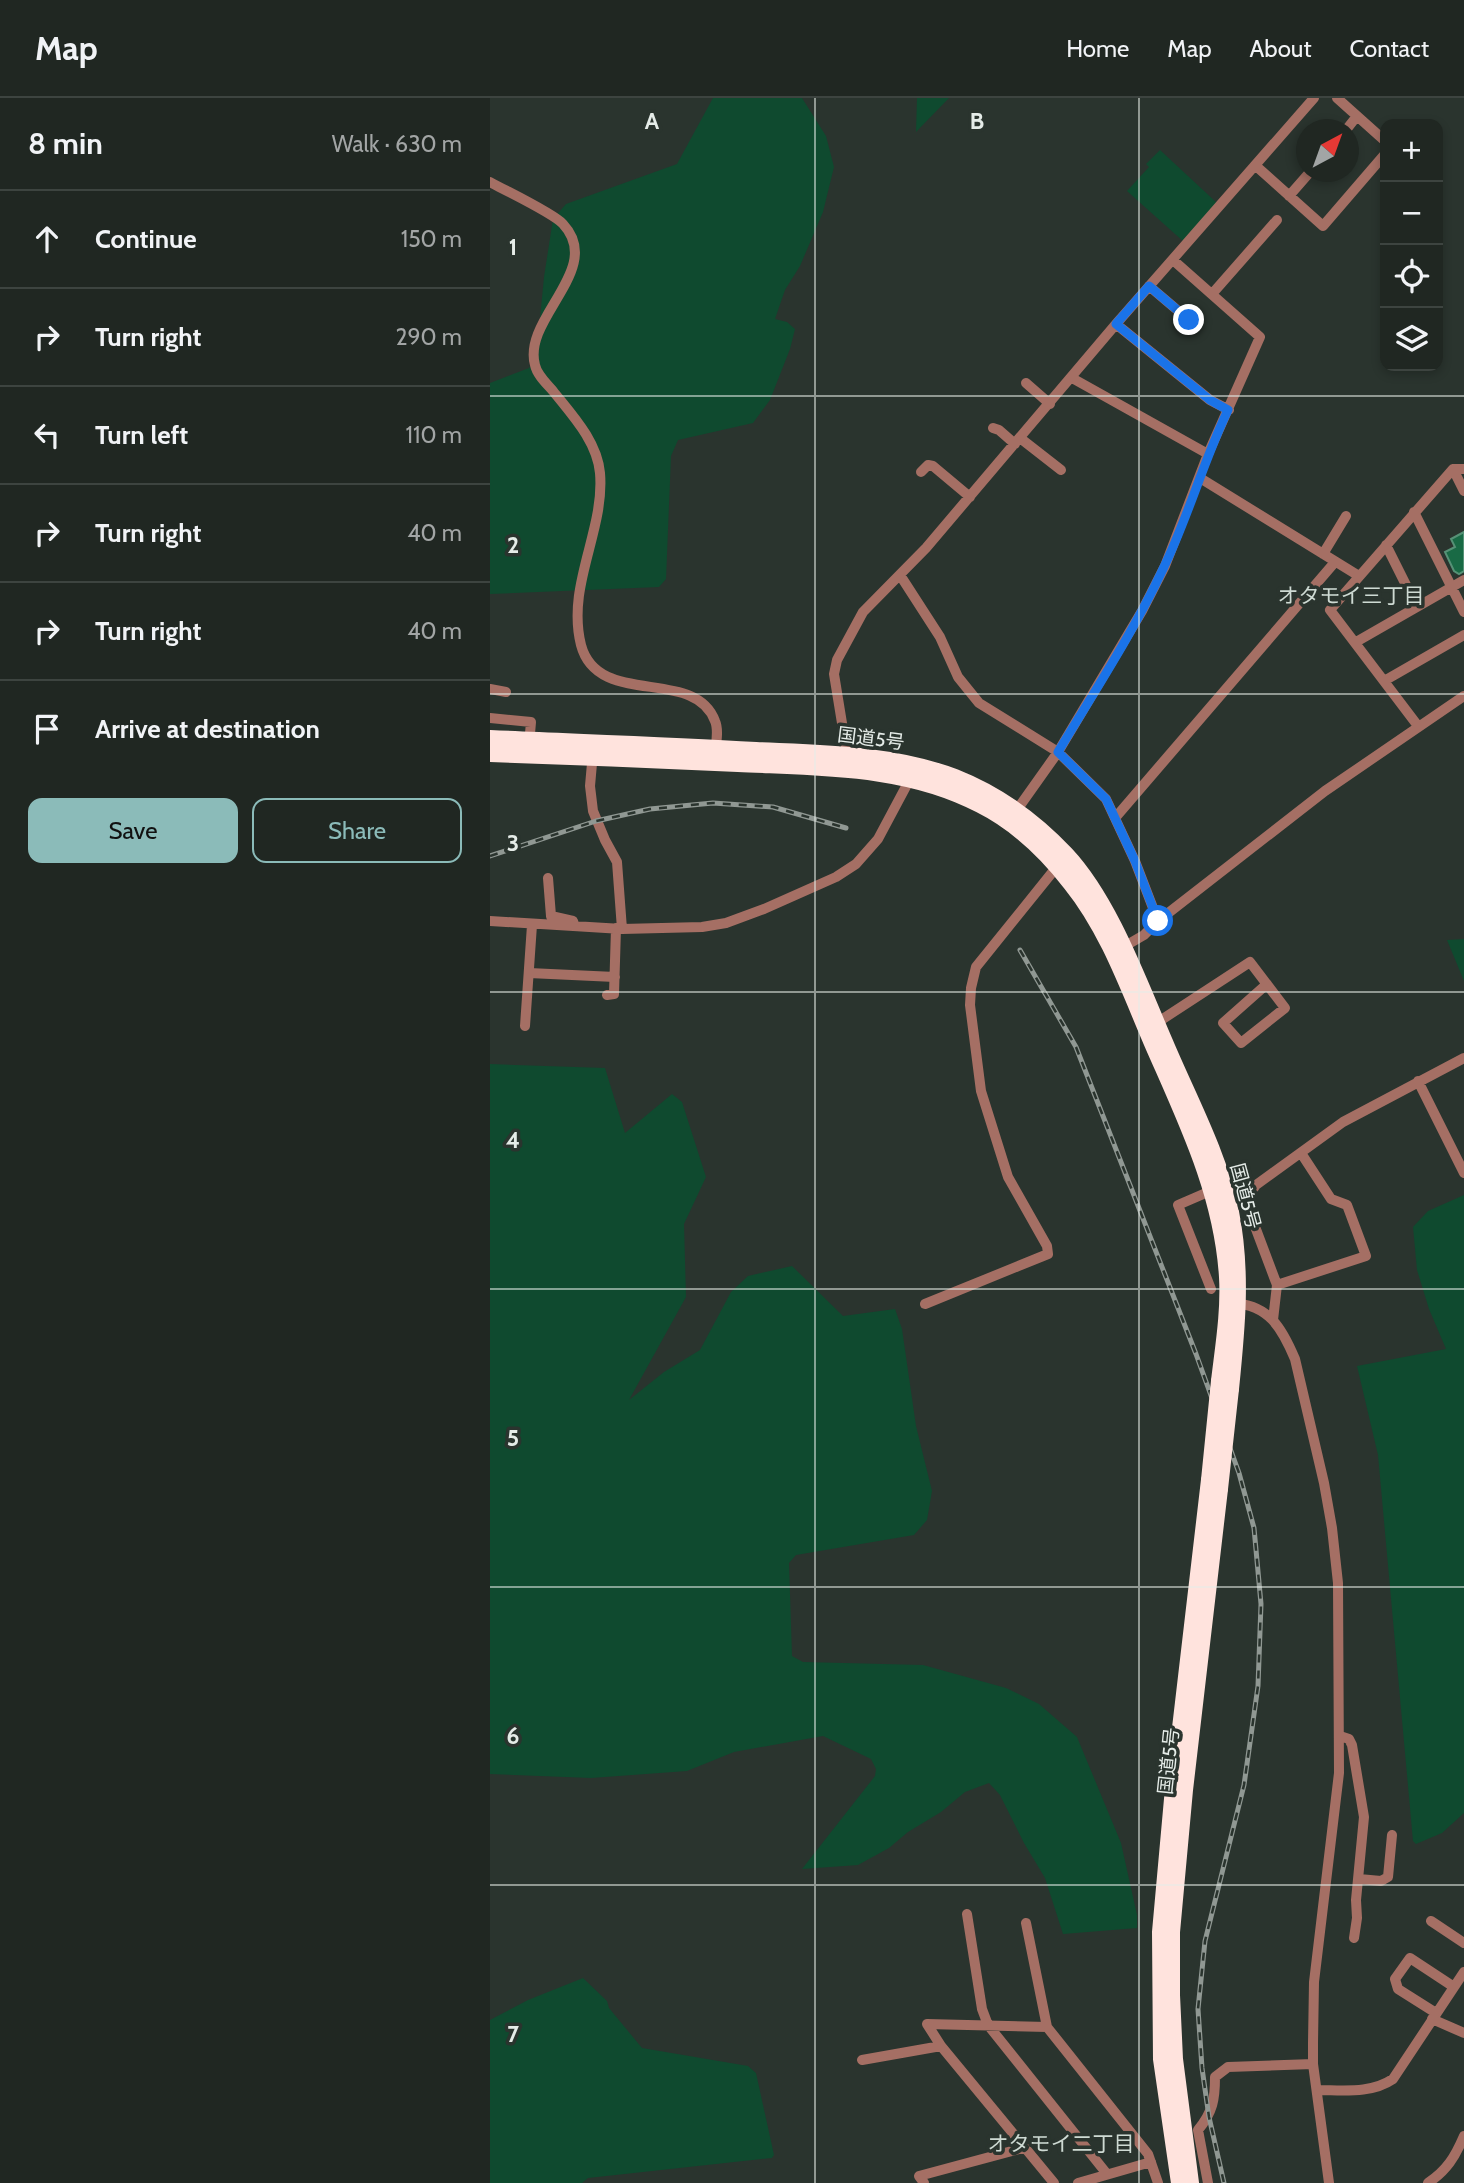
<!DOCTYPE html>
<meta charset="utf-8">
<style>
body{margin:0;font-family:Cabin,"Noto Sans JP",sans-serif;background:#282f2a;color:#f1f3f6}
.controls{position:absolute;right:21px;top:21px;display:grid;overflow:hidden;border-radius:14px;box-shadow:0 4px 10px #0003}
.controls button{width:63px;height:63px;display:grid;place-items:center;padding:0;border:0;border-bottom:2px solid #3d4440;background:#202722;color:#f1f3f6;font:35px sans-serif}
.compass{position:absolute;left:806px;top:21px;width:63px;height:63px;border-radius:50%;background:#202722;box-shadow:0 4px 10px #0003;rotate:41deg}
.stop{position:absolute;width:21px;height:21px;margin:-16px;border:5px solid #1a73e8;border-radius:50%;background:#fff}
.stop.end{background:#1a73e8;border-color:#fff;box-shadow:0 2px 7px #0008}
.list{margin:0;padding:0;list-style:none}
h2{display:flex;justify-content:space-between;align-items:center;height:91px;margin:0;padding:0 28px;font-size:30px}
h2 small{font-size:23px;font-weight:400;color:#a2a5a5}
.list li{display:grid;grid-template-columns:46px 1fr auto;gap:21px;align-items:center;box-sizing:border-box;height:98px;padding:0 28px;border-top:2px solid #3d4440}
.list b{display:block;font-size:26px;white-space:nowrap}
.list em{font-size:23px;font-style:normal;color:#a2a5a5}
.actions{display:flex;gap:14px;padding:21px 28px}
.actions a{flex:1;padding:16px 0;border:2px solid #8bbbb9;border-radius:14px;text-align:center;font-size:24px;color:#8bbbb9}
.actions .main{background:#8bbbb9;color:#111}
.icon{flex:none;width:38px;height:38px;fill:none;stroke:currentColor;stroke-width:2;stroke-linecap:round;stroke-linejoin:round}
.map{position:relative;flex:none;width:974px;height:2085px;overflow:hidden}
header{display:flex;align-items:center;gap:42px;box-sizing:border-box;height:98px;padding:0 35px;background:#202722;border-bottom:2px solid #3d4440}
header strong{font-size:33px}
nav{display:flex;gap:38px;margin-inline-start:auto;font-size:24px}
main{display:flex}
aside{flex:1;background:#202722}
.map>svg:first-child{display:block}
.green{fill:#0f4a2f}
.water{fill:#196a45;stroke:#569176;stroke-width:2}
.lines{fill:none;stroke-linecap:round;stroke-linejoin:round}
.minor{stroke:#a56f64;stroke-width:10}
.highway{stroke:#ffe3dd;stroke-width:16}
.rail-casing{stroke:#909893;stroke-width:5}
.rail{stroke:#2a342e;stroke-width:2.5;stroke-dasharray:8;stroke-linecap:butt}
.highway-bridge{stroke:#ffe3dd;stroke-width:16}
.route{stroke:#1a73e8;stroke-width:9}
.grid{fill:none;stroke:#e5ece8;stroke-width:2;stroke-opacity:0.55}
.labels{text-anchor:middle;stroke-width:7;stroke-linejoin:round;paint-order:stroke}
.street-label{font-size:19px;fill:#e5ece8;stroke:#2a342e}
.neighbourhood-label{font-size:21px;fill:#cedad3;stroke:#2a342e}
.grid-label{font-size:23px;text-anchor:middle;font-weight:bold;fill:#e5ece8;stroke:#2a342e;stroke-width:7;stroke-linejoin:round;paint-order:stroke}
</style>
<header>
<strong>Map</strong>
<nav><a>Home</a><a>Map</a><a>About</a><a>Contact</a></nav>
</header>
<main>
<aside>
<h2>8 min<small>Walk · 630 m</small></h2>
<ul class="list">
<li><svg class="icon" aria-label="ahead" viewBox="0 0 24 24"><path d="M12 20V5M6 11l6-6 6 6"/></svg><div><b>Continue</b></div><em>150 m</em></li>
<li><svg class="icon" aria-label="right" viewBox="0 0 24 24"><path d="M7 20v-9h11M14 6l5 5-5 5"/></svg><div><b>Turn right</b></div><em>290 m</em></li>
<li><svg class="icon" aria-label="left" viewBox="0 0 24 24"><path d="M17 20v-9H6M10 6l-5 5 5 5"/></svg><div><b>Turn left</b></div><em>110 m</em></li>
<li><svg class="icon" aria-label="right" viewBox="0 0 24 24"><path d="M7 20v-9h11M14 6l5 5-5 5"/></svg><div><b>Turn right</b></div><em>40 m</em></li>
<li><svg class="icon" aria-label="right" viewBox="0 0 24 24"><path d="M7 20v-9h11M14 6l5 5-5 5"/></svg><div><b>Turn right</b></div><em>40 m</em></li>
<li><svg class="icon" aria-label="arrive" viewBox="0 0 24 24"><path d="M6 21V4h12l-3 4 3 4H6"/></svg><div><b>Arrive at destination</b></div></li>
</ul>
<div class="actions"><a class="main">Save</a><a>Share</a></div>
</aside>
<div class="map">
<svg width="974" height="2085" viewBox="0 0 974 2085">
<rect width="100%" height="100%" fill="#2a342e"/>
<!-- green -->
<path class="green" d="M223,0H312L336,38L344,69L333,114L310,168L295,192L285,221L297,224L305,231L300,251L280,302L263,325L188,342L181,358L176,481L169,489L0,496V285L39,270L46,262L54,179L63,121L76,106L187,66Z
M427,0H459L426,34Z
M670,52L727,105L694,144L637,93L659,69L656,66Z
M974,841V883L957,842Z
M0,966L115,970L135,1035L182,996L192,1004L216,1079L194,1126L196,1199L139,1302L174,1274L210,1252L241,1194L258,1178L302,1168L353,1218L405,1211L412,1231L426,1328L442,1393L437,1422L424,1437L306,1457L299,1465L302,1558L313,1564L433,1567L516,1590L549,1606L587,1639L631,1745L647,1817V1830L573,1836L555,1780L534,1745L510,1697L499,1685L475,1694L451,1714L418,1734L399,1750L368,1767L312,1771L385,1678L386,1671L381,1661L333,1638L244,1654L197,1673L101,1680L0,1676Z
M974,1097V1715L952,1735L926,1746L923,1743L888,1357L867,1268L956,1251L939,1211L927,1172L923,1129L938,1113Z
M93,1880L117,1903L119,1910L152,1950L258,1968L266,1975L284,2057L282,2060L98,2080L92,2085H0V1922L38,1902Z"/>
<!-- water -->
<path class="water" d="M974,434V473L969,476L964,473L955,454L965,449L961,441Z"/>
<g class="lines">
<!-- minor -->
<path class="minor" d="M847,0L895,43
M856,32L867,18
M766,68L833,128L895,56
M0,84C16,93 63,115 73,126C115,171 32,220 45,267C47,277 57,286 63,293C82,317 107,343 110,375C115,433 76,487 91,547C108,611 205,568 225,623C229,632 226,646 225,655
M799,98L820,74
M659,188L699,222
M722,196L787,122
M626,226L720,302L739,312
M582,280L718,356
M536,285L560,306
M503,330L509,332L525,346
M530,340L571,372
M963,371L974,393
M431,374L438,367L443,368L480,399
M710,380L869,478
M924,414L974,514
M896,447L927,509
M833,456L856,418
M410,477L450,539L468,579L489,605L568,654L616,701L645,763L668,823
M866,544L974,482
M894,583L974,537
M0,591L16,594
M0,620L41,624L39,647
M928,628L840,512L963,371H974
M103,654L100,688L103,713L115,742L127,764L132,831
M358,662L344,576L347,562L373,514L436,450L626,226L824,0
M524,716L568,654L652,513L675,468L718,356L770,239L683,162
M625,720L845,464
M58,780L61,818L83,823L84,826
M0,823L132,831L212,829L236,825L274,811L346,779L366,766L388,741L420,681
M630,851L654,837L668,823L835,693L974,598
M39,875L125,879
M117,897L124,896L126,830
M35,928L42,827
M662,928L760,864L795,910L751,945L733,925L777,886
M928,983L974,1075
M787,1187L876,1158L857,1107L841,1101L811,1055
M721,1191L688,1107L725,1091
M743,1205C779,1207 792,1230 805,1261L834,1385L842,1430L848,1485L849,1675L824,1884L823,1945V1966L839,2085
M435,1206L558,1156L557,1148L518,1079L491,993L480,907L481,890L486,869L569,766
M783,1222L787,1187L758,1110L757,1100L766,1087L853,1024L974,960
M850,1638L859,1641L862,1647L874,1719L866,1802L867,1820L864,1840
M869,1781L891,1783L898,1779L902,1737
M477,1816L492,1911L498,1927L617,2076
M941,1823L974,1845
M536,1825L557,1929
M946,1915L908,1891L905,1881L920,1860L964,1889
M942,1921L974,1935
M372,1962L451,1948
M827,1992C853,1992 881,1996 903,1981L974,1874
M434,2085L429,2078L533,2050
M564,2085L451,1948L437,1926L557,1929L658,2056L668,2085
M588,2085L661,2064
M718,2085L708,2032C723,2014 725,2001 725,1979L738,1969L823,1966
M938,2085C957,2072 965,2059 974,2038"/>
<!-- highway -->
<path class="highway" d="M0,640C89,644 178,647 266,652C332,655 402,655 465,679C508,696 544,722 576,756C620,803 649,884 675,944C698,999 729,1055 741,1114C753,1174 747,1232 741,1291
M0,656C83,659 165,662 248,666C330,670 416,668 490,707C526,725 557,755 581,786C619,833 640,895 664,950C697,1025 732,1097 737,1179C739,1214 733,1249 729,1283
M689,2085L671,1961L670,1834L683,1690L719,1382
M701,2085L685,1961L682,1897V1834L695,1692L730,1391"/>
<!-- rail casing -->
<g class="rail-casing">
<path id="rail" d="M0,758L106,723L160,711L223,705L283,709L356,730
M530,852L586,949L706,1256L749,1375L764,1430L771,1506L768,1588L754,1687L715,1843L708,1911L712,1970L719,2019L734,2085"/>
</g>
<!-- rail -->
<use href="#rail" class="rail"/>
<!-- highway-bridge -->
<path class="highway-bridge" d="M719,1382L729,1283
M730,1391L741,1291"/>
</g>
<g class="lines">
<!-- route -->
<path class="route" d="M668,823L645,763L616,701L568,654C604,594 643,535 673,471C698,420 713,364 738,312L720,302L626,226L659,188L699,222"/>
</g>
<!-- grid -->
<path class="grid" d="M325,0V2085M649,0V2085M0,298H974M0,596H974M0,894H974M0,1191H974M0,1489H974M0,1787H974"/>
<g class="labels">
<!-- street labels -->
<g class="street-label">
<text transform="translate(381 640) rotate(7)" y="7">国道5号</text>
<text transform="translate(756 1098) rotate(75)" y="7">国道5号</text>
<text transform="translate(678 1663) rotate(-84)" y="7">国道5号</text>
</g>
<!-- neighbourhood labels -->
<g class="neighbourhood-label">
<text x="861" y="505">オタモイ三丁目</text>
<text x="571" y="2053">オタモイ二丁目</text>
</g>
</g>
<g class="grid-label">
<text x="162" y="31">A</text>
<text x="487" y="31">B</text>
<text x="23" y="157">1</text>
<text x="23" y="455">2</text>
<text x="23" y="753">3</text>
<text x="23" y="1050">4</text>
<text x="23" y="1348">5</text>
<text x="23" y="1646">6</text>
<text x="23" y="1944">7</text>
</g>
</svg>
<div class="controls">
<button>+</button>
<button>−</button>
<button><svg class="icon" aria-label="locate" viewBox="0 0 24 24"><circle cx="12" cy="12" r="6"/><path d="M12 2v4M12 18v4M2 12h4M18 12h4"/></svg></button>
<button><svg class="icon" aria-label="layers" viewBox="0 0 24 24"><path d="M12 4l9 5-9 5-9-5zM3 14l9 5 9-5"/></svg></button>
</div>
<svg class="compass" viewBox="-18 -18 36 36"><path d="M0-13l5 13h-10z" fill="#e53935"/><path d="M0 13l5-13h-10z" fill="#a2a5a5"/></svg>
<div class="stop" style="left:668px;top:823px"></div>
<div class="stop end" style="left:699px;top:222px"></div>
</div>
</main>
